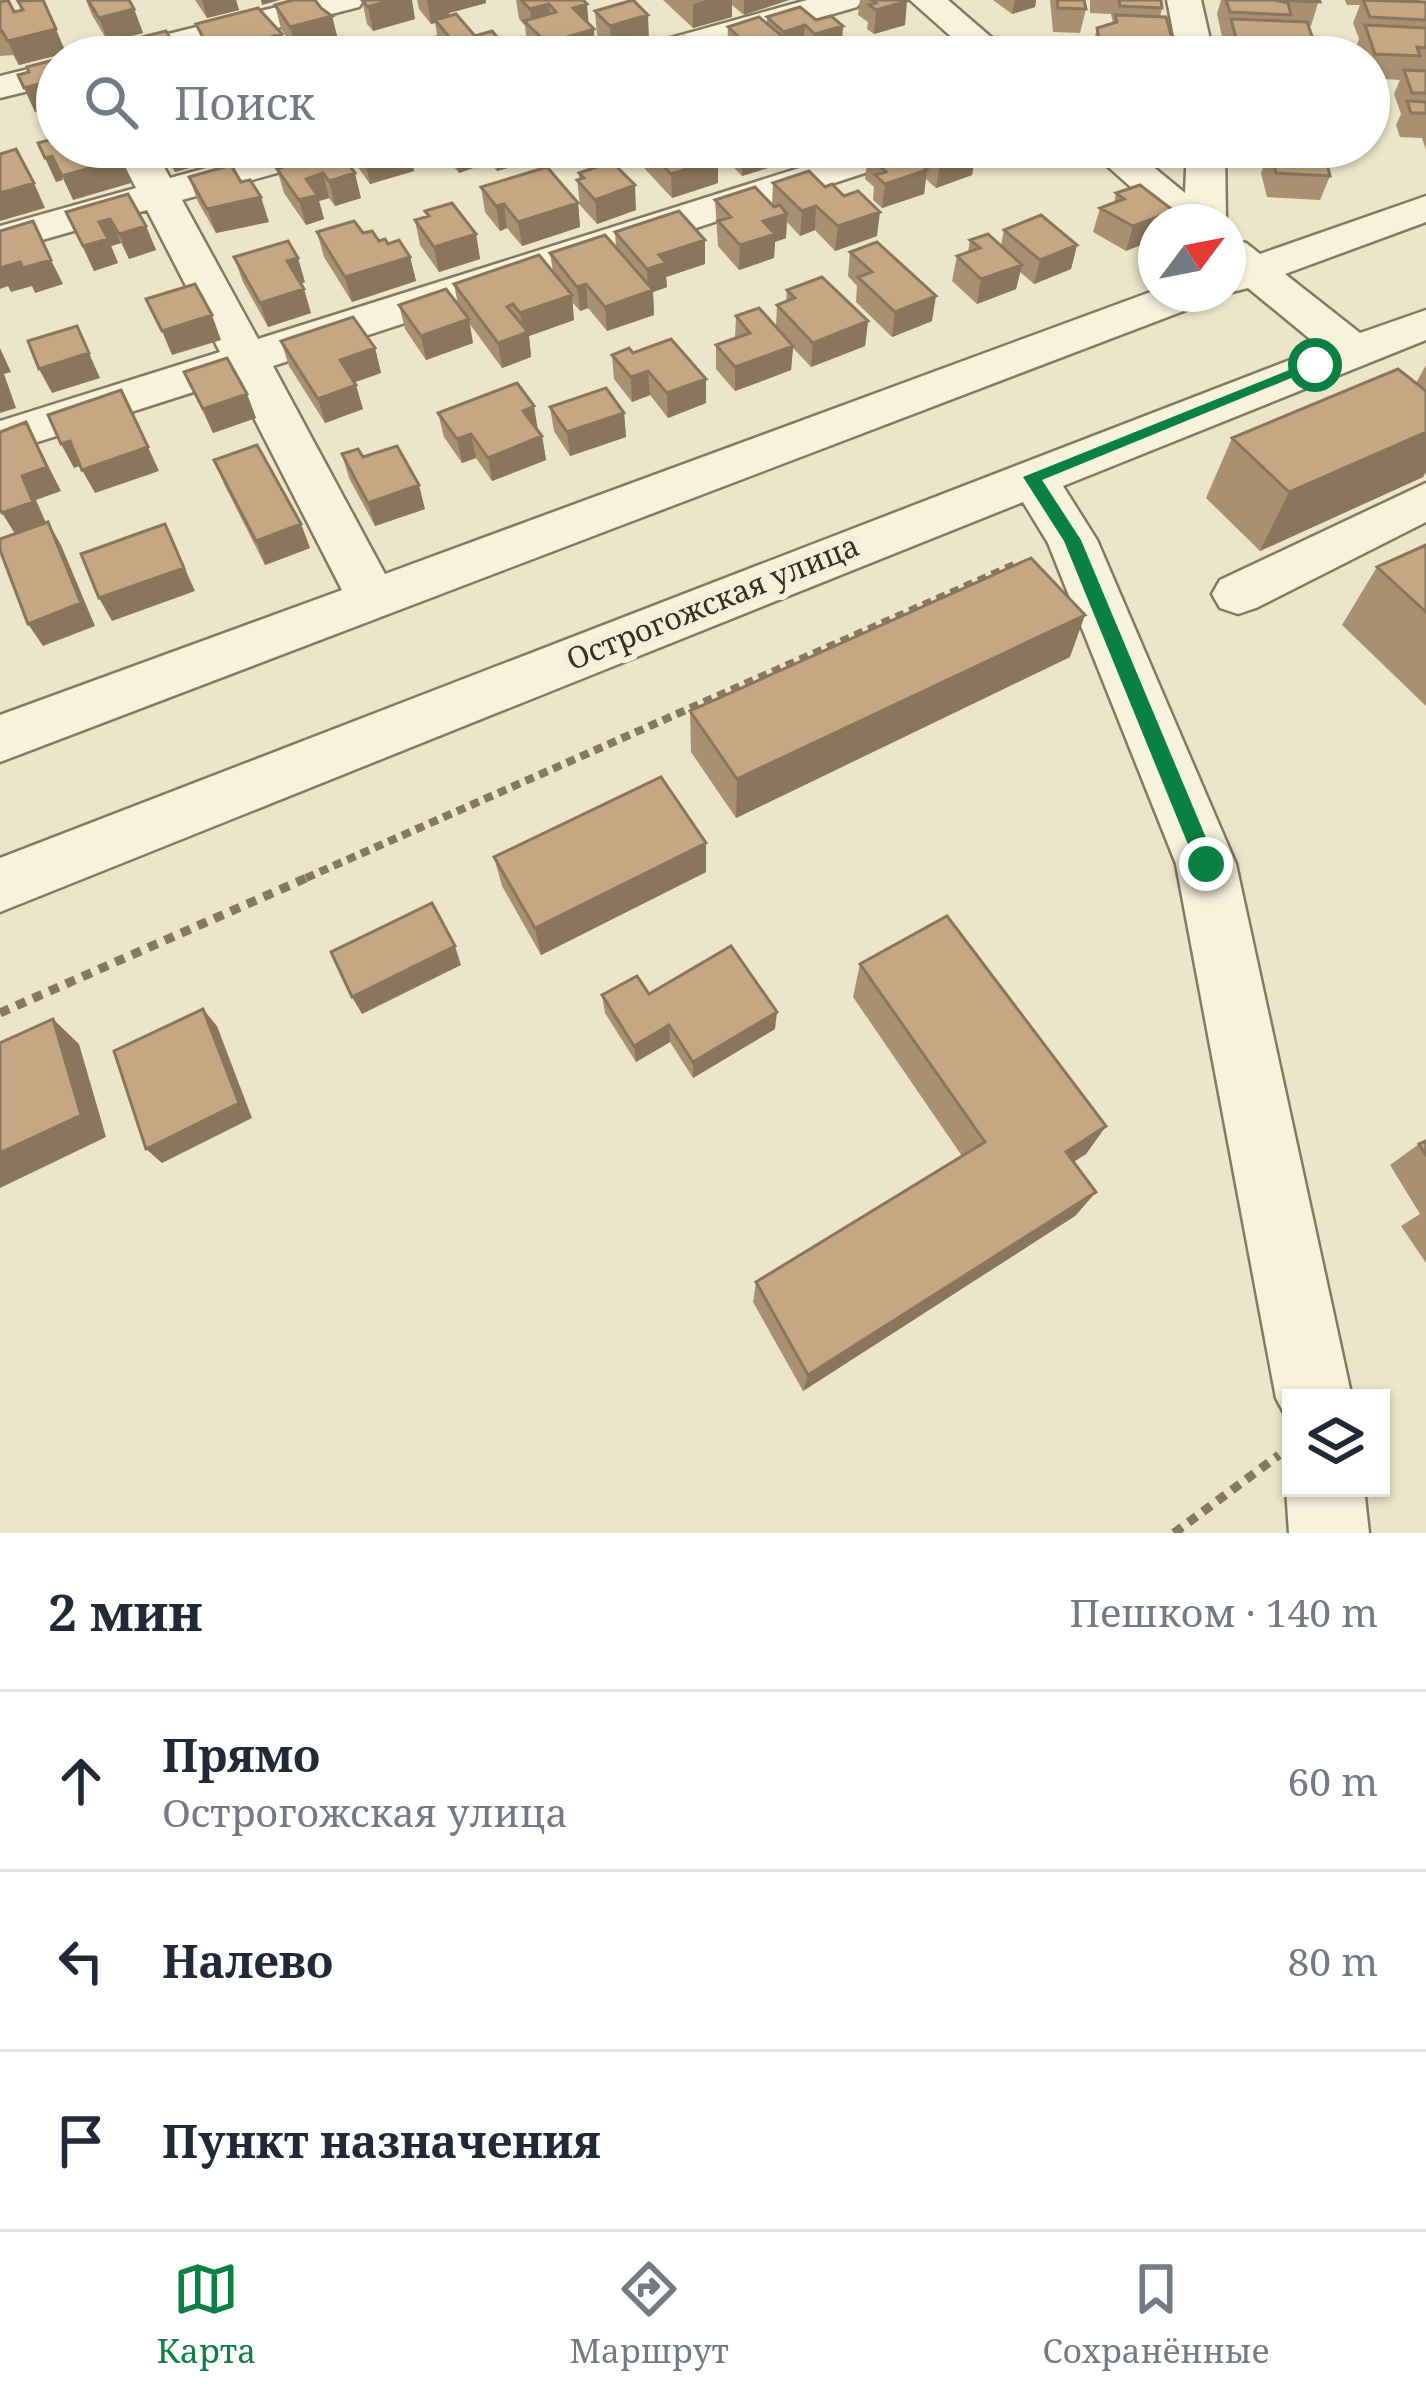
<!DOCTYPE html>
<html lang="ru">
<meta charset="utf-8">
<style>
body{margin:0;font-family:"Noto Serif",serif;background:#f6f6f7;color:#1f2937}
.controls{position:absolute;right:36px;bottom:36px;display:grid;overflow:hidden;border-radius:0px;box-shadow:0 3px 9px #0004}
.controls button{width:108px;height:108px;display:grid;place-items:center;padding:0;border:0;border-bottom:3px solid #e0e1e3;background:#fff;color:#1f2937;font:60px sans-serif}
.compass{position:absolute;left:1138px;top:204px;width:108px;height:108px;border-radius:50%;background:#fff;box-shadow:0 3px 9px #0004;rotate:58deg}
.stop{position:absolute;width:36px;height:36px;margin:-27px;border:9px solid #0b8043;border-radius:50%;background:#fff}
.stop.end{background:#0b8043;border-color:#fff;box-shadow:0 3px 12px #0008}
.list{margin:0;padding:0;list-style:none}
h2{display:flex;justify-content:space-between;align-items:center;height:156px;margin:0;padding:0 48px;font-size:51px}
h2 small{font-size:39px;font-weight:400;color:#747a83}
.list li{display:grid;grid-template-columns:78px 1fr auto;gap:36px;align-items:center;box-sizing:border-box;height:180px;padding:0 48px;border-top:3px solid #e0e1e3}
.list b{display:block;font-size:45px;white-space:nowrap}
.list p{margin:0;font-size:39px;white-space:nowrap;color:#747a83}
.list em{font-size:39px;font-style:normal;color:#747a83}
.icon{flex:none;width:66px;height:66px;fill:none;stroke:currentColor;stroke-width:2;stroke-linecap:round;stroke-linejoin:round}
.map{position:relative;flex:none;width:1426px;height:1533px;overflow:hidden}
.search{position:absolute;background:#fff;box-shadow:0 3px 9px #0004;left:36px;right:36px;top:36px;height:132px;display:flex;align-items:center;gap:30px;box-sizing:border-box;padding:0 42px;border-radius:66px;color:#747a83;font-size:45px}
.sheet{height:696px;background:#fff}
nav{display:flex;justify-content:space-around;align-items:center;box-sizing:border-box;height:168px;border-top:3px solid #e0e1e3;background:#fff;font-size:33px;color:#747a83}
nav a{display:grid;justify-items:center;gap:6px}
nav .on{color:#0b8043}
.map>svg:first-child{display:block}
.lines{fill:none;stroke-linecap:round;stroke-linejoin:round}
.minor-casing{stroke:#857960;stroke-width:5}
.path-far1{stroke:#857960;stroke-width:8;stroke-dasharray:9 6;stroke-linecap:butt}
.path{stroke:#857960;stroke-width:9;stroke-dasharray:10 8;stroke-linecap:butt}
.minor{fill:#f6f2dc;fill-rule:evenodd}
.wall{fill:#a99071}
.shaded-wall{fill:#8a765c}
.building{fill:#c5a883;stroke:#8a765c;stroke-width:3}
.route{fill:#0b8043}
.labels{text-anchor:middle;stroke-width:12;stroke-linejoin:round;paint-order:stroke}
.street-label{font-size:30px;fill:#372f22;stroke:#f3efd8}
</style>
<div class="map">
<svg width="1426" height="1533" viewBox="0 0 1426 1533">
<rect width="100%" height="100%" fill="#ebe5ca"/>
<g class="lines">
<!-- minor casing -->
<g class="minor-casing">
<path id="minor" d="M305,0H364L359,7L164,57H103L108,49Z
M807,0H862L857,7L684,57H626L631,49Z
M910,0H948L1014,57H974Z
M1167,0H1201L1214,57H1178Z
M57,62V84L0,98V76Z
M115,147H153L170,178L283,147H345L340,155L182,200L258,339L866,147H925L920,155L273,366L385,574L1156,290V294H1209L1202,304L0,762V715L342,590L234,379L0,454V421L220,352L147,210L0,252V226L136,188Z
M1086,147H1129L1185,193L1187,147H1225L1226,222H1170Z
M1426,196V222L1285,274L1360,333L1426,310V340L1063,486L1097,540L1236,864L1352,1398H1291V1426L1276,1398L1176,864L1048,543L1023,502L0,912V858L1321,348L1248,288L1228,293V240L1246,243L1260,254Z
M1426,483V522L1256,608L1238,614L1220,608L1212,594L1220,580Z
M1291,1476V1488H1364L1369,1533H1289L1286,1488Z"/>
</g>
<!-- path-far1 -->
<path class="path-far1" d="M306,878L1014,565"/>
<!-- path -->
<path class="path" d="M0,1013L313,875
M1174,1533L1279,1455"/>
<!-- minor -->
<use href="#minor" class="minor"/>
</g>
<!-- wall -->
<path class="wall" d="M86,0H129L134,9L143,33L108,42L92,15Z
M195,0H236L239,10L207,18Z
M362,0L415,19L373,31L367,24Z
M417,0H486V3L449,13V16L475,36L511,57H400L398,50L425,45L424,40L438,39L435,23L431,24L419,9Z
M516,0H583L595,53L584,57H539L527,45L525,26L519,19Z
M663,0H789L744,15L732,5V17L693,28Z
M860,0H906L905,25L874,34L867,29L868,22L858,15Z
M993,0H1036L1035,7L1012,14Z
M1050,0H1084L1086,9L1080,33L1053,32Z
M1090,0H1161L1162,8L1160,17L1172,38L1167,57H1092L1091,52L1097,28L1113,23L1111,14L1090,13Z
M1221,0H1319L1311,26H1308L1315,45L1310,57H1227L1223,43L1225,36H1222L1217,14Z
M1345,0H1420L1419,2H1426V150L1422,138L1400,137L1396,125L1401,114L1394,94L1400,80L1369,78V57H1358L1355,49L1359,39L1353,23L1360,5H1347Z
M18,1L66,53L19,65L13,55L0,56V2L14,12L22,10Z
M275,5L321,8L332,16L338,40L296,51L281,29Z
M595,11L649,39L612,50L597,35Z
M767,17L816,20L843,26L841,50L818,57H812L803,50L793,53V57H729L727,51L728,27L767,23Z
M196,24L282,34L288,57H208Z
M159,147H205L210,162L175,172Z
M349,147H409L414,171L370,184L352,159Z
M441,147H519L521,164L497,171L480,151L478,152L479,161L476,162V167L459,173L441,151Z
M644,147H706L718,183L672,198L645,169Z
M720,147H775L774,166L742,176L720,153Z
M912,147H971L976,151L972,175L936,188L926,179L924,194L882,208L873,200L874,187L865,179L868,155H911Z
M1010,147H1058L1057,152L1025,163L1009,150Z
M1253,147H1291L1290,150L1330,176L1320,200L1267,197L1261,173L1268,156L1254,155Z
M287,149L361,198L335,206L329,198L319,201L324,219L306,225L284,193L277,169L291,164Z
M579,173L636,210L597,224L580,205L577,180H579Z
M189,177L269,222L216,233L198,202Z
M773,183L877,236L835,251L815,230L800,236L787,222L786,238L775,242L774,258L739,270L718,246L715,200L772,205Z
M481,187L578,203L580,227L522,246L507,228L500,231L485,212Z
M1116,193L1174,211L1171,222H1156L1126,251L1093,232L1100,208L1114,203Z
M425,211L476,234L480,259L439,272L420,245L415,220L427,217Z
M66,212L146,226L156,250L129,259L121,243L111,246L118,263L94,271Z
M1004,230L1077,245L1071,269L1034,284L1020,272L1016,289L977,304L952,281L957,256L968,252L970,240L1001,245Z
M317,232L363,233L388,244L410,257L416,281L352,302L324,257Z
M615,232L705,264L666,277L667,287L653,292L654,315L607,331L588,308L580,311L572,302L574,320L529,336L531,357L502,368L469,323L473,343L426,360L405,329L399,305H458L454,284L553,272L550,253L616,248Z
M850,252L932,321L892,337L856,302L857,286L848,276Z
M234,257L305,282L301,284L311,313L268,327L243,282Z
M787,290L868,321L865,346L811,367L793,348L791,370L735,391L716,369V345L735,338L736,316L776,327L777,305L786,302Z
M281,341L375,348L381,373L354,382L363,409L325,423L289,366Z
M633,353L706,379V403L668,418L650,395L632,402L614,379L612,355Z
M1426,365V472L1423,477L1260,551L1206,498L1232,438L1416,383Z
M184,372L247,394L256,418L213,433Z
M550,407L624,413L626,437L570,456L554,431Z
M438,413L542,436L546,460L492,481L476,458L462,463L444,437Z
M342,454L363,457L425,509L375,526L349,478Z
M214,460L301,524L310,548L265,565L224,484Z
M1426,545V706L1342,625L1377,567Z
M1070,657L736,818L691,752L690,711Z
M706,843V872L541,955L502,886L494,857Z
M860,964L1106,1126L1086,1154L1073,1162L1096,1192L1075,1216L803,1391L753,1302L756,1282L962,1156L853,997Z
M649,994L775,1029L693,1078L670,1042L636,1062L605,1013L602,995Z
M1426,1141V1263L1401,1226L1420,1214L1390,1165L1419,1144Z"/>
<!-- shaded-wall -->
<path class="shaded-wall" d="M202,0H236L239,10L207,18Z
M261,0H280L262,5Z
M392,0H412L415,19L373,31L368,7Z
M427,0H486V3L449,13L450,19L431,24Z
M707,0H732V17L693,28V4Z
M744,0H789L744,15Z
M1015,0H1036L1035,7L1012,14Z
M907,1L905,25L874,34L876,10Z
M549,4L551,28H532L530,9Z
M587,4L589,28L573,8Z
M134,9L143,33L108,42L99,18Z
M648,15L649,39L612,50L610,26Z
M332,16L338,40L296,51L290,27Z
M805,25L803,50L793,53V57H776V51L783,48L784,32Z
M843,26L841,50L814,57L815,34Z
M56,29L66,53L19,65L8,41Z
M594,29L595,53L584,57H548L547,43Z
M282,34L288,57H240L237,46Z
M767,43V57H742V51Z
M57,79V106L35,112L24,88Z
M205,147L210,162L175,172L166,148Z
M409,147L414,171L370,184L365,160Z
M460,147H480V151L478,152L479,161L476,162V167L459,173L455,148Z
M494,147H519L521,164L497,171Z
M757,147H775L774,166L742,176L743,152Z
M816,147H837L816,155Z
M1028,147H1058L1057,152L1025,163Z
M976,151L972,175L936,188L940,164Z
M52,156L63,180L56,182L45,158Z
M121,159L131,183L73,200L62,176Z
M718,159V183L672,198L671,174Z
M927,170L924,194L882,208L885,184Z
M323,173L329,198L319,201L324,219L306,225L299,200L306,179Z
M355,173L361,198L335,206L329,181Z
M34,183L45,208L0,221V193Z
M635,185L636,210L597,224L595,200Z
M261,197L269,222L216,233L207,209Z
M578,203L580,227L522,246L518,222Z
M504,204L507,228L500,231L496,206Z
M816,206L815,230L800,236L802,211Z
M1174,211L1171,222H1156V239L1126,251L1133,226Z
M880,212L877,236L835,251L838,226Z
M787,214L786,238L775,242L774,258L739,270L740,245L763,221Z
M110,219L121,243L111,246L118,263L94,271L83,246L99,222Z
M146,226L156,250L129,259L119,234Z
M476,234L480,259L439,272L434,247Z
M705,240V264L666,277L667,287L653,292L654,315L607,331L605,307L648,292L647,269L659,255Z
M1077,245L1071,269L1034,284L1040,260Z
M410,257L416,281L352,302L345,277Z
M298,258L305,282L294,286L287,261Z
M51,260L63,284L35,293L32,286L11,292L8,286L0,289V268L20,262Z
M1022,265L1016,289L977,304L981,279Z
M586,284L588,308L580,311L577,287Z
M304,289L311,313L268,327L260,303Z
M572,295L574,320L529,336L531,357L502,368L498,343L523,334L520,313Z
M936,296L932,321L892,337L895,312Z
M212,315L221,340L172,355L162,331Z
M469,319L473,343L426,360L421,336Z
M868,321L865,346L811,367L813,343Z
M77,326L100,378L52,393L39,369Z
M793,346L791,370L735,391V367Z
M0,348L11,372L4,374L16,408L0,413Z
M375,348L381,373L347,385L340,360Z
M648,371L650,395L632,402L631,377Z
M706,379V403L668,418L667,393Z
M356,385L363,409L325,423L318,399Z
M247,394L256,418L213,433L203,409Z
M534,406L538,430L523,411Z
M624,413L626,437L570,456L567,432Z
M26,422L61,491L36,500L47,525L17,537L2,513L22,476Z
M1426,432V472L1423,477L1260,551L1289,492Z
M471,434L476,458L462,463L457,439Z
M542,436L546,460L492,481L488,458Z
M70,441L83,465L74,468L61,444Z
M148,447L159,471L95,493L82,470Z
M419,485L425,509L375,526L368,503Z
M48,522L61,545L95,626L43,646L28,624Z
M165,524L195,591L112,621L99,598Z
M301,524L310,548L265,565L256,541Z
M1085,615L1070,657L736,818L737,779Z
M706,843V872L541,955L535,928Z
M455,946L461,965L362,1014L352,997Z
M203,1009L217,1026L252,1118L162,1163L146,1149Z
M777,1012L775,1029L693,1078V1062Z
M53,1019L79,1044L106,1137L0,1188V1153Z
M669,1025L670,1042L636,1062L634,1046Z
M1106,1126L1086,1154L1047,1178L1066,1152Z
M1096,1192L1075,1216L803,1391L808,1375Z"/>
<!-- building -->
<path class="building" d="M8,0L14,12L23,10L18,1L43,0L56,29L8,41L2,31H0V2Z
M88,0H129L134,9L99,18Z
M293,0H315L321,8L332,16L290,27L275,5Z
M362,0H392L368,7Z
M521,0H583L587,4L573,8L594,29L547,43L524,21L556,12L549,4L530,9Z
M633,0L648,15L610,26L595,11Z
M872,0H906L907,1L876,10L869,5L876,3Z
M1057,0H1084L1086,9L1058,8Z
M1119,0H1161L1162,8L1120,6Z
M1226,0H1319L1320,2L1275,0L1288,3L1291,15L1230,12Z
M1363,0L1426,2V20L1370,17Z
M800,7L816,20L831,16L843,26L815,34L805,25L784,32L767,17Z
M258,8L282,34L237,46L244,57H213L196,24Z
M456,14L475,36L492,31L510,52L493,57H466L435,20Z
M1115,15L1166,17L1172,38H1156L1158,44L1100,43L1097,28L1117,22Z
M759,17L793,45L776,51L767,43L742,51L729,40L739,37L728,27Z
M1231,19L1307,22L1315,45L1237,42Z
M1365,25L1426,28V48L1417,47L1420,56L1375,54Z
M166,31L180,55L170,57H108L102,47Z
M436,37L454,57H407L398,50L428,44L424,40Z
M684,37L710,57H649L642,51Z
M954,46L960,50L974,46L989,57H933Z
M57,59V79L24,88L18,75L29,72L27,67Z
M1404,70L1426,71V93H1412Z
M1407,101L1426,102V113H1411Z
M57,138V147H114L121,159L62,176L52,156L45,158L38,143Z
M294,147H336L355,173L329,181L323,173L306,179L317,195L299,200L277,169L296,163L287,149Z
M356,147H408L365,160Z
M646,147H706L718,159L671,174Z
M891,147H902L927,170L885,184L875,175L886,172L868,155Z
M921,147H971L976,151L940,164Z
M16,149L34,183L0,193V154Z
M1270,149L1324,152L1330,176L1276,173Z
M612,162L635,185L595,200L577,180L584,178L579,173Z
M231,165L241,182L250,180L261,197L207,209L189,177Z
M547,167L578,203L518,222L504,204L496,206L481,187Z
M809,171L825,187L832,184L844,196L858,191L880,212L838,226L816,206L802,211L773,183Z
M1140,185L1174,211L1133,226L1100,208L1124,199L1116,193Z
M755,187L774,207L780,205L787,214L763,221L775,234L740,245L718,221L731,217L715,200Z
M128,194L146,226L119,234L110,219L99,222L108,239L83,246L66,212Z
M452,203L476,234L434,247L415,220L429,216L425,211Z
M679,211L705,240L659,255L666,263L647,269L615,232Z
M1041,215L1077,245L1040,260L1004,230Z
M33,221L51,260L23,268L20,262L0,268V231Z
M354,221L363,233L372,231L379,241L385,239L388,244L399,240L410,257L345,277L317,232Z
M988,234L1022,265L981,279L957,256L980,248L970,240Z
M605,235L653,290L605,307L586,284L577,287L550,253Z
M288,241L298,258L287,261L304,289L260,303L234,257Z
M877,242L936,296L895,312L858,277L872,272L850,252Z
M539,255L572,295L520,313L513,304L507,307L528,332L498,343L454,284Z
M822,277L868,321L813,343L777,305L795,298L787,290Z
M195,284L212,315L162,331L146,299Z
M446,289L469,319L421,336L399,305Z
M759,308L793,346L735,367L716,345L750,333L736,316Z
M353,317L375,348L340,360L356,385L318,399L281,341Z
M77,326L89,353L39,369L28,341Z
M671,339L706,379L667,393L648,371L631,377L612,355L629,348L633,353Z
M227,358L247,394L203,409L184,372Z
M1398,369L1426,391V432L1289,492L1232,438Z
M517,383L534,406L523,411L542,436L488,458L471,434L457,439L438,413Z
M606,388L624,413L567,432L550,407Z
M121,390L148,447L82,470L70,441L61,444L48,415Z
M26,422L47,467L22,476L33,502L2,513L0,509V432Z
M257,445L301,524L256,541L214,460Z
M397,446L419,485L368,503L342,454L358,449L363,457Z
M48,522L81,603L28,624L0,550V539Z
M165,524L184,568L99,598L81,554Z
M1426,545V612L1377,567Z
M1031,558L1085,615L737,779L690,711Z
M661,777L706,843L535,928L494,857Z
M432,903L455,946L352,997L331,952Z
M947,916L1106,1126L1066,1152L1096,1192L808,1375L756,1282L985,1142L860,964Z
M731,946L777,1012L693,1062L669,1025L634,1046L602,995L637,976L649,994Z
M203,1009L239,1103L146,1149L114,1051Z
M53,1019L81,1115L0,1153V1043Z
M1426,1141V1155L1419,1144Z"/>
<!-- route -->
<path class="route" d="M1309,362L1323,365L1042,480L1081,540L1217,864L1206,873L1196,864L1064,541L1023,477Z"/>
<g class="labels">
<!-- street labels -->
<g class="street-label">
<text transform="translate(713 603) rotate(-22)" y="10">Острогожская улица</text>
</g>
</g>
</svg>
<div class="controls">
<button><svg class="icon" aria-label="layers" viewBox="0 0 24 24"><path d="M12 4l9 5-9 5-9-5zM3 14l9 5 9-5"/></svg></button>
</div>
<svg class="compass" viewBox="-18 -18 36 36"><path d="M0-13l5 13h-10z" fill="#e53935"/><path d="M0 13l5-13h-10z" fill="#747a83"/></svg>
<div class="stop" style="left:1315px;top:365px"></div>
<div class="stop end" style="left:1206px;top:864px"></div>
<div class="search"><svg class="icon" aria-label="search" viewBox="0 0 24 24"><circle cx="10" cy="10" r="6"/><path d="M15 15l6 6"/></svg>Поиск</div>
</div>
<section class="sheet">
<h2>2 мин<small>Пешком · 140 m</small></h2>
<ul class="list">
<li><svg class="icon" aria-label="ahead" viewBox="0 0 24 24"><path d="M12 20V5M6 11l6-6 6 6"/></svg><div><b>Прямо</b><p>Острогожская улица</p></div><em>60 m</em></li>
<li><svg class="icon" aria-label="left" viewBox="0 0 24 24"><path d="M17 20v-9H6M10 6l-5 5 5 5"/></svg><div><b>Налево</b></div><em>80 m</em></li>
<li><svg class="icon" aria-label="arrive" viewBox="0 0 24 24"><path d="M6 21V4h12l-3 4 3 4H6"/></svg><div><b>Пункт назначения</b></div></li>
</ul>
</section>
<nav>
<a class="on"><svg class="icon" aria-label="map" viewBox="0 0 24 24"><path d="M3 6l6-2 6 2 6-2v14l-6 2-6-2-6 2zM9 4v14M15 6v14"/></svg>Карта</a>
<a><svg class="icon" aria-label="directions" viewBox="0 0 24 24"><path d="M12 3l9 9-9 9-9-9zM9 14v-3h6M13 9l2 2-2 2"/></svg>Маршрут</a>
<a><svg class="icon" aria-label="saved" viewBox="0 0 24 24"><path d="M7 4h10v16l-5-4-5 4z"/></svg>Сохранённые</a>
</nav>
